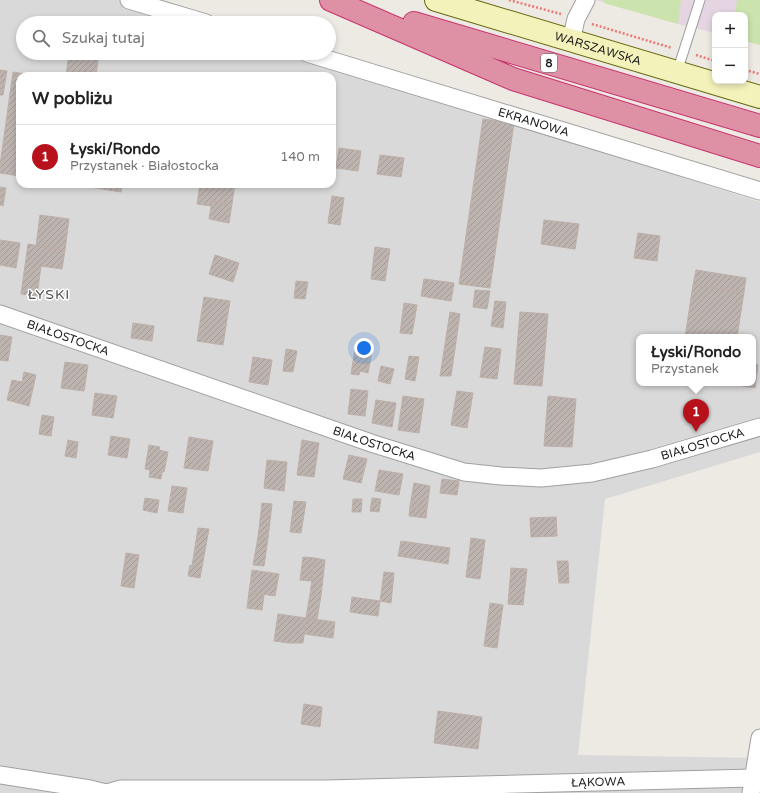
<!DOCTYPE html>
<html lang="pl">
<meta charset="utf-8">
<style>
body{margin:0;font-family:"Varela Round",sans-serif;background:#f6f6f6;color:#222}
.controls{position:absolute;right:12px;top:12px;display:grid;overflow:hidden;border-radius:8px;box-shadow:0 2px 6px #0003}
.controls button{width:36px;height:36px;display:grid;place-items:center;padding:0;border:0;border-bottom:1px solid #e0e0e0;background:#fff;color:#222;font:20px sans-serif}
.you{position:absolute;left:364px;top:348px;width:14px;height:14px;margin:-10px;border:3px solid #fff;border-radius:50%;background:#1a73e8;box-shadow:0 0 0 6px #1a73e833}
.badge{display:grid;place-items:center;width:26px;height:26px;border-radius:50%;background:#b7111c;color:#fff;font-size:13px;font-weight:700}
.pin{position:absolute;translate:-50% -33px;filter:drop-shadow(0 1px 2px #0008)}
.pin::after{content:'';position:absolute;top:21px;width:14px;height:12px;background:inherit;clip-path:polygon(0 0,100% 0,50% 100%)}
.popup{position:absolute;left:636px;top:334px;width:120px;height:52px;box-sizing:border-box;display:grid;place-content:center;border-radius:8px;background:#fff;filter:drop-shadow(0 1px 3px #0005);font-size:13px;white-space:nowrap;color:#767676}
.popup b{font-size:15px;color:#222}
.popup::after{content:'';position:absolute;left:50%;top:100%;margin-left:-8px;border:8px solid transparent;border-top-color:#fff}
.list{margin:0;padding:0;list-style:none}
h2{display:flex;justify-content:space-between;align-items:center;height:52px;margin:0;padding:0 16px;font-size:17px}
h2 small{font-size:13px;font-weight:400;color:#767676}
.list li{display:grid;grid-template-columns:26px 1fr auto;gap:12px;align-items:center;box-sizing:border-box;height:64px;padding:0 16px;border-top:1px solid #e0e0e0}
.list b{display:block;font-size:15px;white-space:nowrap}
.list p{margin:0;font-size:13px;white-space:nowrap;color:#767676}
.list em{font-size:13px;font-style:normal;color:#767676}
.icon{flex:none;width:22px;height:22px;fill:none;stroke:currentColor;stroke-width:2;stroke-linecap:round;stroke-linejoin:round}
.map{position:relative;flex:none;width:760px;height:793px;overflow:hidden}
.search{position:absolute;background:#fff;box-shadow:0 2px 6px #0003;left:16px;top:16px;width:320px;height:44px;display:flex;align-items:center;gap:10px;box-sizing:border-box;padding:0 14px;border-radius:22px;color:#767676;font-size:15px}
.panel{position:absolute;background:#fff;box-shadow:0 2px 6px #0003;left:16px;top:72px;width:320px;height:116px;border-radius:12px}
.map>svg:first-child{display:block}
.residential{fill:#dad9d9;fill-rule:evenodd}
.industrial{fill:#e5d5e3}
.grass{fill:#cbe3ac}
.building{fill:url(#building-hatch);stroke:#bdafa7}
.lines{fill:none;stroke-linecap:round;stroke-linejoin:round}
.lane-casing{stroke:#a0a0a0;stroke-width:11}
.street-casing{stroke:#a0a0a0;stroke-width:19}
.secondary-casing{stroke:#65680e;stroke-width:24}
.highway-casing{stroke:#c83370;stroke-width:24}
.path{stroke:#ed7874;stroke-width:2.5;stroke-dasharray:2 2;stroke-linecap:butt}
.lane{stroke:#fff;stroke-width:9}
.street{stroke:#fff;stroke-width:17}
.secondary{stroke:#f3f2ba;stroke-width:22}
.highway{stroke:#de91a4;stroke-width:22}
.labels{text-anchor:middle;stroke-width:3;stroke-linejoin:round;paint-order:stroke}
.shield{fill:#fff;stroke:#606060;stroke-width:1}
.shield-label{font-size:11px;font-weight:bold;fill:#1c1c1c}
.street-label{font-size:12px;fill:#1c1c1c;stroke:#fff}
.quarter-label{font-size:14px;letter-spacing:1px;fill:#4f4f4f;stroke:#fff}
</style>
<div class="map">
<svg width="760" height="793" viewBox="0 0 760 793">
<defs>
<pattern id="building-hatch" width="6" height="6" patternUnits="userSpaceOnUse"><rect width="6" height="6" fill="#bdb4b0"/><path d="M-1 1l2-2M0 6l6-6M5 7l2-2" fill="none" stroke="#a29a97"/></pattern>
</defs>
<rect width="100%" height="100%" fill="#ede9e3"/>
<!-- residential -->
<path class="residential" d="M0,0H129L201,23H23V53H295L760,202V452L605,499L578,755L760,758V793H0ZM20,76H332V184H20ZM639,337H753V383H639Z"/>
<!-- industrial -->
<path class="industrial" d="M595,0H760V45L745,41V15H715V33L678,24Z"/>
<!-- grass -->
<path class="grass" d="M604,0H681L678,24L604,3Z
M737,0H760V45L745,41V15H735Z"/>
<!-- building -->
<path class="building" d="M69,53H99L96,76H66Z
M0,70L7,71L3,95H0Z
M13,72L37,76H20V176L0,173V165Z
M483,119L514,123L490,288L459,284Z
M339,148L361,151L358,171L336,168Z
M380,155L404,158L401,177L377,174Z
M84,184H122L121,192L84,186Z
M200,184H235L232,204L212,201L211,206L197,204Z
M0,187L6,188L3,206L0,205Z
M332,196L344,198L340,225L328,223Z
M212,201L232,204L229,223L209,219Z
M40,215L69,219L65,250L36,246Z
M544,220L579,224L575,249L541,244Z
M638,233L660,236L657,261L634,258Z
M0,240L20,243L16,268L0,265Z
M28,244L65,250L62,269L41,266L37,296L21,294Z
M375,247L390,249L385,281L371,279Z
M215,255L239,263L233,282L209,274Z
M696,270L746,278L744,292L693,285Z
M424,279L454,283L451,301L421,296Z
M296,281L308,282L305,299L294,298Z
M693,285L744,292L737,337H685Z
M475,290L490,291L487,309L473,307Z
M204,297L230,301L223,345L197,341Z
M495,301L506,302L503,328L491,326Z
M404,303L417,305L412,334L400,333Z
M450,312L460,314L451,376H440Z
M520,312L548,314L542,386L514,384Z
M133,323L154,326L152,341L131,338Z
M0,335L12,337L8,361L0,360Z
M356,343L373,346L368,373L360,371L359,375L351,374Z
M485,347L501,349L497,379L480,377Z
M286,349L297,351L293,372L283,371Z
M409,356L419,357L415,381L405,379Z
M253,357L272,360L268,385L249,382Z
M65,362L88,365L84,391L61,388Z
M753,364L758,365L755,388L731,384V383H753Z
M381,366L394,369L390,384L378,381Z
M24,372L36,375L29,406L7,400L12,380L22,382Z
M351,389L368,391L365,416L348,414Z
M457,391L473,393L467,428L451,425Z
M95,393L117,396L113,418L92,415Z
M403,396L424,399L419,433L398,430Z
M548,396L576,399L572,447L544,446Z
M376,400L396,403L392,427L372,423Z
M42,415L54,417L51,436L39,434Z
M111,436L130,439L127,458L108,455Z
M189,437L213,441L208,471L184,468Z
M68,440L78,442L76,458L65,456Z
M302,440L319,443L314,477L297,475Z
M149,445L160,447L159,450L168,452L164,472H162L161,479L149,477L150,470L145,469Z
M349,455L367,459L361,483L343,479Z
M267,460L287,462L284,491L264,488Z
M379,470L403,474L399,495L375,491Z
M442,479L459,481L457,495L440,493Z
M414,483L430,486L427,509L410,506Z
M172,486L187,488L183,513L168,511Z
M145,498L159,500L157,513L143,510Z
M372,498L381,499L379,512L370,511Z
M353,499H362L361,512H352Z
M294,501L306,502L301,533L290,532Z
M262,503L272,504L268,538L258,537Z
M410,506L427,509L426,518L409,516Z
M556,517L557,536L531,537L530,518Z
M198,528L209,529L200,578L188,576L190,565L192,566Z
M258,537L268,538L264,566L253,565Z
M471,538L485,540L480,579L466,577Z
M401,541L450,548L448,564L398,556Z
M126,553L139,555L134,588L121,586Z
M303,557L315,558L311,581L300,580Z
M315,558L325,560L321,596L310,594Z
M557,561H568L569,583H559Z
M511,568L527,569L523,605L508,604Z
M252,570L279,574L275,596L249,592Z
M384,572L394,573L391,603L380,601Z
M249,592L264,595L262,610L247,608Z
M310,594L321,596L317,619L306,618Z
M352,597L380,601L378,616L350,612Z
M490,603L503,605L497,648L484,646Z
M278,614L306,618L303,643H289L274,641Z
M306,618L335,622L333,638L304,634Z
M304,704L322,707L320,727L301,724Z
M438,711L482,717L478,749L434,743Z"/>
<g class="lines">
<!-- lane casing -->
<g class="lane-casing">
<path id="lane" d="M677,72L700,0"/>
</g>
<!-- street casing -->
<g class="street-casing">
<g id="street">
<path d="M129,0L206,23"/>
<path d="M571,41L576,19L586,0"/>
<path id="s1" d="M307,53L760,191"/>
<path id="s2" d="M0,314L374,444L464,472L501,476L541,478L592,473L652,459L760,427"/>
<path d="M0,775L90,789L106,793"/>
<path id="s3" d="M107,793L121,789H326L753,778"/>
<path d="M751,793L760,738"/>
</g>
</g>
<!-- secondary casing -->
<g class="secondary-casing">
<g id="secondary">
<path id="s4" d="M436,0L760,97"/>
</g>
</g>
<!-- highway casing -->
<g class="highway-casing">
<path id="highway" d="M331,0L513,79L760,156
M414,23L760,126"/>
</g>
<!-- path -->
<path class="path" d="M509,0L561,14
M592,24L672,48
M696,55L715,61
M745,70L760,74"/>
<!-- lane -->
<use href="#lane" class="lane"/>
<!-- street -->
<use href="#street" class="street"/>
<!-- secondary -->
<use href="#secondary" class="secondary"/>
<!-- highway -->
<use href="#highway" class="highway"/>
</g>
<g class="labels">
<!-- shield labels -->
<rect class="shield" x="541" y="54" width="16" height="18" rx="3"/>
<g class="shield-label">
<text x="549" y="67">8</text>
</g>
<!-- street labels -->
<g class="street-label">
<text dy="4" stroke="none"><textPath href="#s4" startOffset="169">WARSZAWSKA</textPath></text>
<text dy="4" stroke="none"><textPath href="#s1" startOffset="237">EKRANOWA</textPath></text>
<text dy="4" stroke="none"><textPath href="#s2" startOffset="72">BIAŁOSTOCKA</textPath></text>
<text dy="4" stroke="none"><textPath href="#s2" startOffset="396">BIAŁOSTOCKA</textPath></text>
<text dy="4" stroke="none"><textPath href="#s2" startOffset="733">BIAŁOSTOCKA</textPath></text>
<text dy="4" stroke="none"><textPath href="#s3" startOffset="492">ŁĄKOWA</textPath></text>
</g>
<!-- quarter labels -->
<g class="quarter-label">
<text x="49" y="299">ŁYSKI</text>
</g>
</g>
</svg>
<div class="controls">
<button>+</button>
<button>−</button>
</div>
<div class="you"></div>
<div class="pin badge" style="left:696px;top:432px">1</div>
<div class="popup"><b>Łyski/Rondo</b>Przystanek</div>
<div class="search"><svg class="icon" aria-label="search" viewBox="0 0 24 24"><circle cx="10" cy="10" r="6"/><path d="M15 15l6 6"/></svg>Szukaj tutaj</div>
<section class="panel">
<h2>W pobliżu<small></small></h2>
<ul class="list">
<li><span class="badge">1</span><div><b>Łyski/Rondo</b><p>Przystanek · Białostocka</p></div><em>140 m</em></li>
</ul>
</section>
</div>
